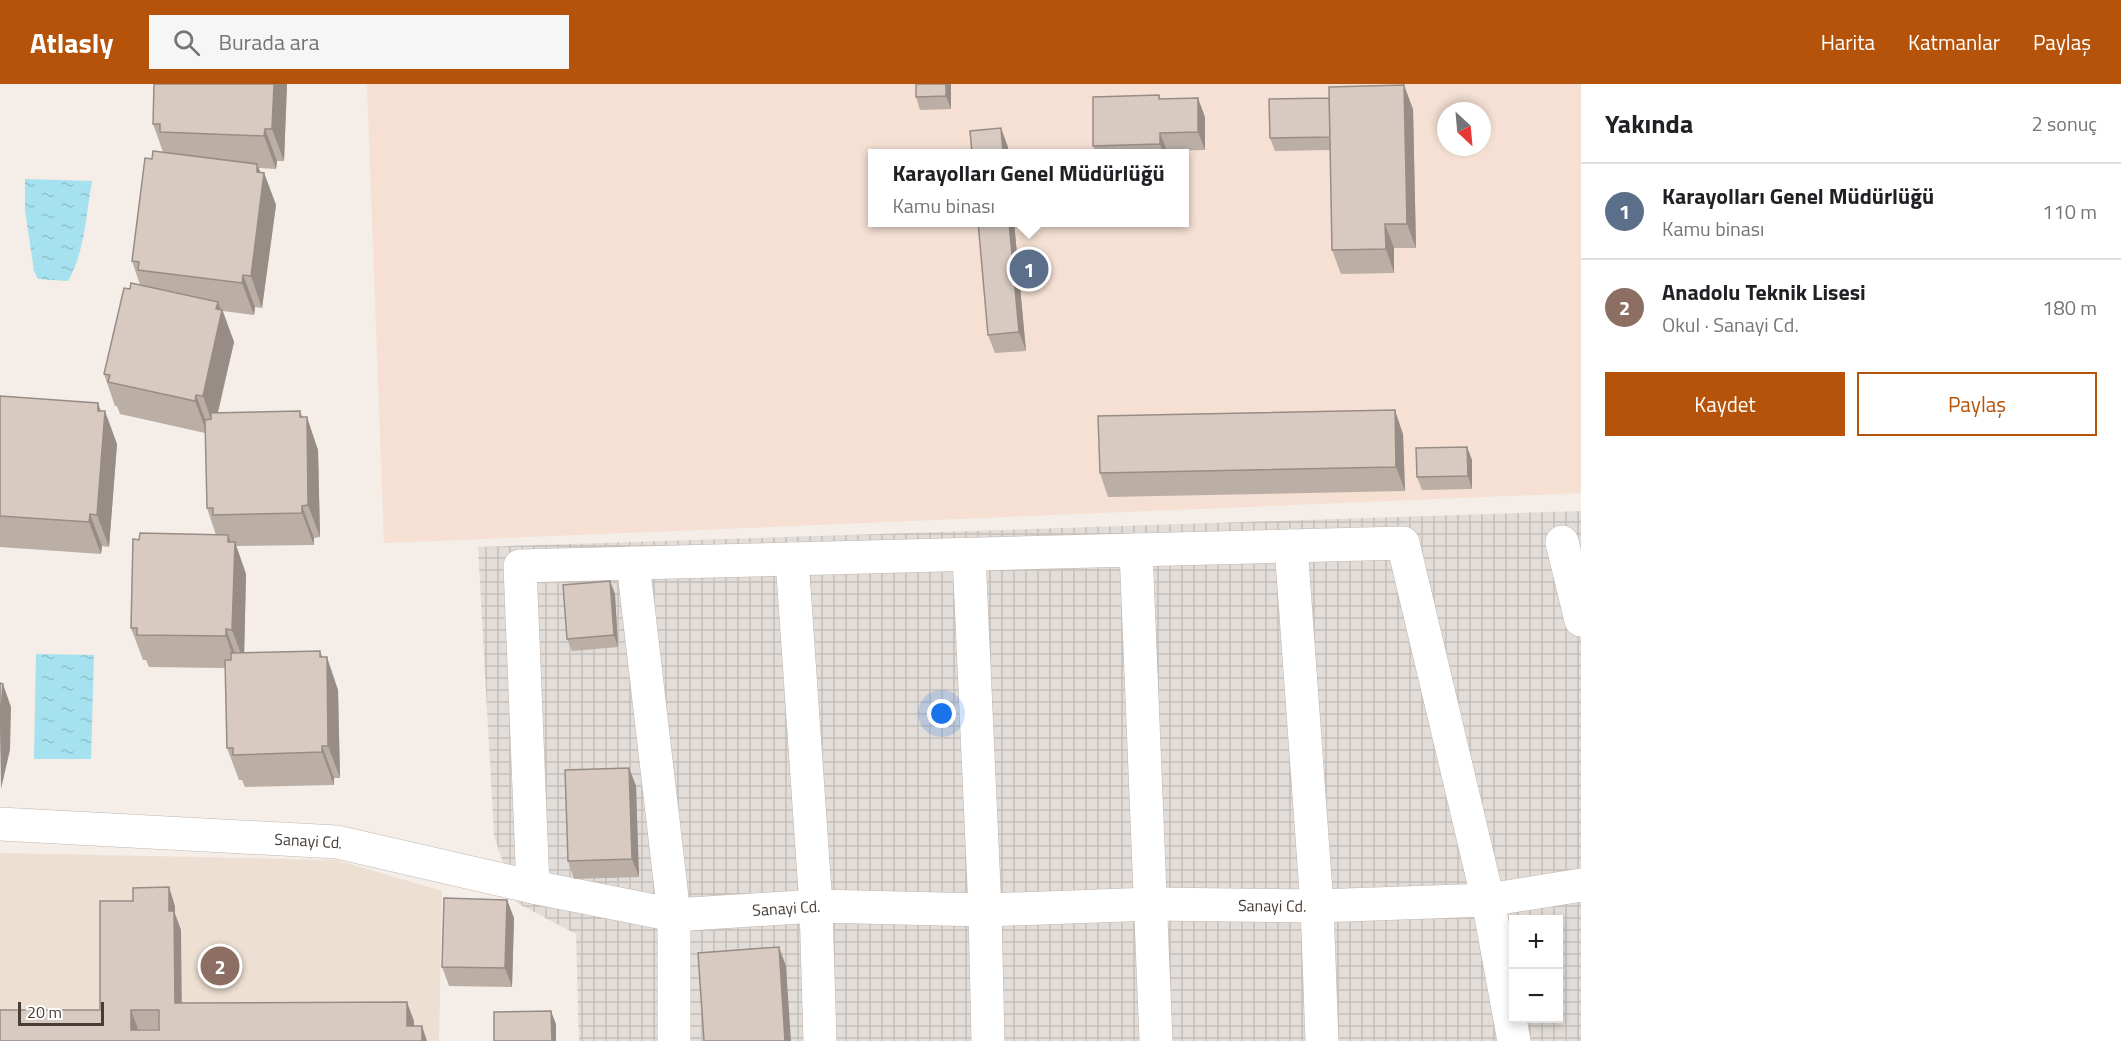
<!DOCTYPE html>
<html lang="tr">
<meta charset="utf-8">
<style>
body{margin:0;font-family:"Titillium Web",sans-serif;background:#f6f6f6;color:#202124}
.controls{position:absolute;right:18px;bottom:18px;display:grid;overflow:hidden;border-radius:0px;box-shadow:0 3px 9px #0003}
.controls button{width:54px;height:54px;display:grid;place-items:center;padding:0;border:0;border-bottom:2px solid #e0e0e0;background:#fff;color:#202124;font:30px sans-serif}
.compass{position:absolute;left:1437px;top:18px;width:54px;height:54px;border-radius:50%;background:#fff;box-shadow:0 3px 9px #0003;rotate:154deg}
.scale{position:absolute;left:18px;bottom:15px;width:86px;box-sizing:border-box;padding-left:6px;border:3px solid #473d37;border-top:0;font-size:16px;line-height:21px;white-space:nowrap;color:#473d37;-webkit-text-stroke:4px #fff;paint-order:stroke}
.you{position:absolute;left:942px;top:630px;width:21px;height:21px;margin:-15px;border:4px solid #fff;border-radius:50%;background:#1a73e8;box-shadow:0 0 0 9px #1a73e833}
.badge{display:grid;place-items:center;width:39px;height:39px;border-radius:50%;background:#b45309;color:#fff;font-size:20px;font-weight:700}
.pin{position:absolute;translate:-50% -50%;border:3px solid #fff;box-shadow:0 2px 6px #0006}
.popup{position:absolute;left:868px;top:65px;width:321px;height:78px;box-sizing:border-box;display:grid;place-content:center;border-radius:0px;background:#fff;filter:drop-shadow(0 2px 4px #0005);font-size:20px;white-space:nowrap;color:#757577}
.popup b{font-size:22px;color:#202124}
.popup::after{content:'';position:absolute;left:50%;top:100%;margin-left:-12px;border:12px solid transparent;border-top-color:#fff}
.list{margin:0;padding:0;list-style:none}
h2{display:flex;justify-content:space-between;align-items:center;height:78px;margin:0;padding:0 24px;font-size:26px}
h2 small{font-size:20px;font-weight:400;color:#757577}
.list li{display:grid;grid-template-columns:39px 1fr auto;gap:18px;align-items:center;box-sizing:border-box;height:96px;padding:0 24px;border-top:2px solid #e0e0e0}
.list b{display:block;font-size:22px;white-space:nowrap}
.list p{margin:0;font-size:20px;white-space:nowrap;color:#757577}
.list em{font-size:20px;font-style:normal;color:#757577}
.actions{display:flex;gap:12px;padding:18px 24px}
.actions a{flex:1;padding:14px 0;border:2px solid #b45309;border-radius:0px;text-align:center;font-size:21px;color:#b45309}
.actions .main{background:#b45309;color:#fff}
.icon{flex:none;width:33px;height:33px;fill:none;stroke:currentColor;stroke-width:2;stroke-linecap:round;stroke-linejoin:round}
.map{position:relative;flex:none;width:1581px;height:957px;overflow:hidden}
header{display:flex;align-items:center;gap:36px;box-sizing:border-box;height:84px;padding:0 30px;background:#b45309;color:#fff}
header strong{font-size:28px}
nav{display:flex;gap:33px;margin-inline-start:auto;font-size:21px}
.search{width:420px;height:54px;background:#f6f6f6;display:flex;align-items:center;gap:15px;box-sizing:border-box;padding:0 21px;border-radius:0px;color:#757577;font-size:22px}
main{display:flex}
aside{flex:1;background:#fff}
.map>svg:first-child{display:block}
.commercial{fill:#f5e0d3;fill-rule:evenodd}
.industrial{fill:url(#industrial-grid);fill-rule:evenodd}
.education{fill:#eddfd2}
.water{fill:url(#water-ripples)}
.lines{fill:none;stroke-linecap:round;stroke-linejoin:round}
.minor-casing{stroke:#c2b6ad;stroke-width:34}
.minor{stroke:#fff;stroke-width:33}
.wall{fill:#baaea5;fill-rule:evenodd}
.shaded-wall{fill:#978d86}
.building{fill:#d8cac0;stroke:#978d86;stroke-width:1.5;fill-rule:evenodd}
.labels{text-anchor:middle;stroke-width:5;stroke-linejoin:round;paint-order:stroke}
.street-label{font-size:16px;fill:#473d37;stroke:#fff}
</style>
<header>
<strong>Atlasly</strong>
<div class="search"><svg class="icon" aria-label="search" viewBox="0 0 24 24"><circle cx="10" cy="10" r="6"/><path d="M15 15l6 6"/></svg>Burada ara</div>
<nav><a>Harita</a><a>Katmanlar</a><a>Paylaş</a></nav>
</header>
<main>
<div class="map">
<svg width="1581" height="957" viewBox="0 0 1581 957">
<defs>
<pattern id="industrial-grid" width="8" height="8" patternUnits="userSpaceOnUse" patternTransform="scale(1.5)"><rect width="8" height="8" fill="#e3ddd9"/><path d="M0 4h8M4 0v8" fill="none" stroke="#c4bfbb"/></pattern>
<pattern id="water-ripples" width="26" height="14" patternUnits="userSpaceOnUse" patternTransform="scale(1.5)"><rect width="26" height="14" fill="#a5e1ef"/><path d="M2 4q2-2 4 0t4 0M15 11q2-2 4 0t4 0" fill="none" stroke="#8fc2ce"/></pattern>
</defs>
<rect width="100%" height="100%" fill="#f4ede8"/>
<!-- commercial -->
<path class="commercial" d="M367,0H1581V409L384,459ZM1446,27H1482V63H1446ZM873,70H1185V138H873Z"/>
<!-- industrial -->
<path class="industrial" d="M1581,427V957H579L576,850L517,819L494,752L478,463ZM1514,836H1558V934H1514Z"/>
<!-- education -->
<path class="education" d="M0,769L336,776L442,807L439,957H0Z"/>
<!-- water -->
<path class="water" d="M25,95L92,97C86,130 85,168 68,197L38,195L34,187L25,126Z
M36,570L94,571L91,675H34Z"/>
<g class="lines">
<!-- minor casing -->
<g class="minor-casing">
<g id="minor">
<path d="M1562,458L1581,536"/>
<path d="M1291,462L1317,822L1322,957"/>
<path d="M1136,466L1156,957"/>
<path d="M969,471L985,826L988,957"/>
<path d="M792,475L816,822L820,957"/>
<path d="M633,479L674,831V957"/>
<path id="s1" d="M0,740L337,758L533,803L674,831L816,822L985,826L1152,820L1317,822L1488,816L1581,801"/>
<path d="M533,803L520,482L1403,459L1488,816L1514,957"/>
</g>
</g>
<!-- minor -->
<use href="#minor" class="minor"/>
</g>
<!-- wall -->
<path class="wall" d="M287,0L284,77H277L276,85L259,84L260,88L264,89L276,121L262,224L255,223L254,231L223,227L234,258L218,329L302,333L318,366L320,453L314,454V461L236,462L246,490L244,569L322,573L338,606L340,694H334V701L245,703L242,696H239L227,664L225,584L149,583L146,576H143L131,544L216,451L207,424L205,349L120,330L117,322H115L104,290L130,205L140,201L132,177L163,68L153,40Z
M916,0H951V25L920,26L916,13Z
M1159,11L1161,15L1205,33V66L1167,67V69H1096L1093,62Z
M1413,25L1416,164H1394V189L1341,190L1332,166L1330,66L1275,67L1270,54Z
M1014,138L1026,267L995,269L988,251Z
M0,312L101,327L117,360L109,463L102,462L101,470L0,463Z
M1403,350L1405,407L1108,413L1100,389Z
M1467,363L1472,376V405L1422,406L1417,393Z
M610,497L615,510L618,563L572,567L567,555Z
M629,684L636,702L639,793L574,795L568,777Z
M507,816L514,834L512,903L449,902L442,883Z
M175,822V830L181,846V919L414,937L0,957L100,926ZM138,945H159V946H138Z"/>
<!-- shaded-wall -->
<path class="shaded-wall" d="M274,0H287L284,77L272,45Z
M946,0H951V25L946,12Z
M1404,1L1413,25L1416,164L1407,140Z
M1198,14L1205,33V66L1198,48Z
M1001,44L1008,63V69H1003Z
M265,45L277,77L276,85L264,52Z
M1160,49L1167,67V69H1163L1160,60Z
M257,80L263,95L264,89L276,121L262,224L251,192Z
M1009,138H1014L1026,267L1019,248Z
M1385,140L1394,164V189L1386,165Z
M243,191L255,223L254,231L242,199Z
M218,218L222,229V226L234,258L214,344L203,312Z
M196,311L208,343L207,349L195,317Z
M98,319L104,336L105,327L117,360L109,463L97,431Z
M1395,326L1403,350L1405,407L1396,383Z
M300,327L307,346V333L318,366L320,453L308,421Z
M1467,363L1472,376V405L1468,392Z
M302,422L314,454V461L302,429Z
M90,430L102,462L101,470L89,438Z
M228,451L234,468L235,458L246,490L244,578L232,546Z
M610,497L615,510L618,563L614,551Z
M226,545L238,578L237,585L226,552Z
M320,567L327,586V573L338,606L340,694L328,662Z
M3,600L11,623L10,666L1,705L0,645Z
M322,662L334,694V701L322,668Z
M629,684L636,702L639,793L632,775Z
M169,803L175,822V830L181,846L182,938L175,919L169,827Z
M507,816L514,834L512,903L505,884Z
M779,863L786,882L791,957H785Z
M407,918L414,937V957L407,942Z
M131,926L138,945V957L131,946Z
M551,927L556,940V957H552Z
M422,942L427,957H422Z"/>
<!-- building -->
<path class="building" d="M154,0H274L272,45H265L264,52L160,48V40H153Z
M916,0H946V12L916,13Z
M1404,1L1407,140H1385L1386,165L1332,166L1329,3Z
M1159,11V15L1198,14V48L1160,49V60L1093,62V13Z
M1329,14L1330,53L1270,54L1269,15Z
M1001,44L1003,69H972L970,47Z
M153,67L257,80V88L264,89L251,192L243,191L242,199L138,186L139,178L132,177L145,74L152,75Z
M978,138H1009L1019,248L988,251Z
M131,199L218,218L216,225L222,226L203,312L196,311L195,317L108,298L110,291L104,290L124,204L130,205Z
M0,312L98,319V327H105L97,431L90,430L89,438L0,432Z
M1395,326L1396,383L1100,389L1098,332Z
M300,327V333H307L308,421L302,422V429L213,431V424H207L205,336L211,335V329Z
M1467,363L1468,392L1417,393L1416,364Z
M140,449L228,451V458H235L232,546L226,545V552L137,551V544H131L133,455L139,456Z
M610,497L614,551L567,555L563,501Z
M320,567V573H327L328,662H322V668L233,671V664H227L225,576H231V569Z
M0,599L3,600L0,645Z
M629,684L632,775L568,777L565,686Z
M169,803V827H174L175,919L407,918V942H422V957H0V926H100V817H133V804ZM131,926H159V946H131Z
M444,814L507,816L505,884L442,883Z
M779,863L785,957H704L698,869Z
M551,927L552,957H494V928Z"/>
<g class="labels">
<!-- street labels -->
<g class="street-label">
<text dy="6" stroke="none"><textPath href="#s1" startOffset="309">Sanayi Cd.</textPath></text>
<text dy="6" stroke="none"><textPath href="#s1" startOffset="1281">Sanayi Cd.</textPath></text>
<text dy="6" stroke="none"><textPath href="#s1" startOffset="795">Sanayi Cd.</textPath></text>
</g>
</g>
</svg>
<div class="controls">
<button>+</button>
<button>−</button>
</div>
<svg class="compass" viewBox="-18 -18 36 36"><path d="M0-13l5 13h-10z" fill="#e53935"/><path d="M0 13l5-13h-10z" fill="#757577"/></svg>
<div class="scale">20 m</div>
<div class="you"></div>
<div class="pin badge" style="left:1029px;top:185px;background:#5c6f8a">1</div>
<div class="popup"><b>Karayolları Genel Müdürlüğü</b>Kamu binası</div>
<div class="pin badge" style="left:220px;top:882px;background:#8d6e63">2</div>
</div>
<aside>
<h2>Yakında<small>2 sonuç</small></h2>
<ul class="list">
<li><span class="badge" style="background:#5c6f8a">1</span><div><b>Karayolları Genel Müdürlüğü</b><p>Kamu binası</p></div><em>110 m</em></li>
<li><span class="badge" style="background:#8d6e63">2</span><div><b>Anadolu Teknik Lisesi</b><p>Okul · Sanayi Cd.</p></div><em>180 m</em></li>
</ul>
<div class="actions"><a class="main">Kaydet</a><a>Paylaş</a></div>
</aside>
</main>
